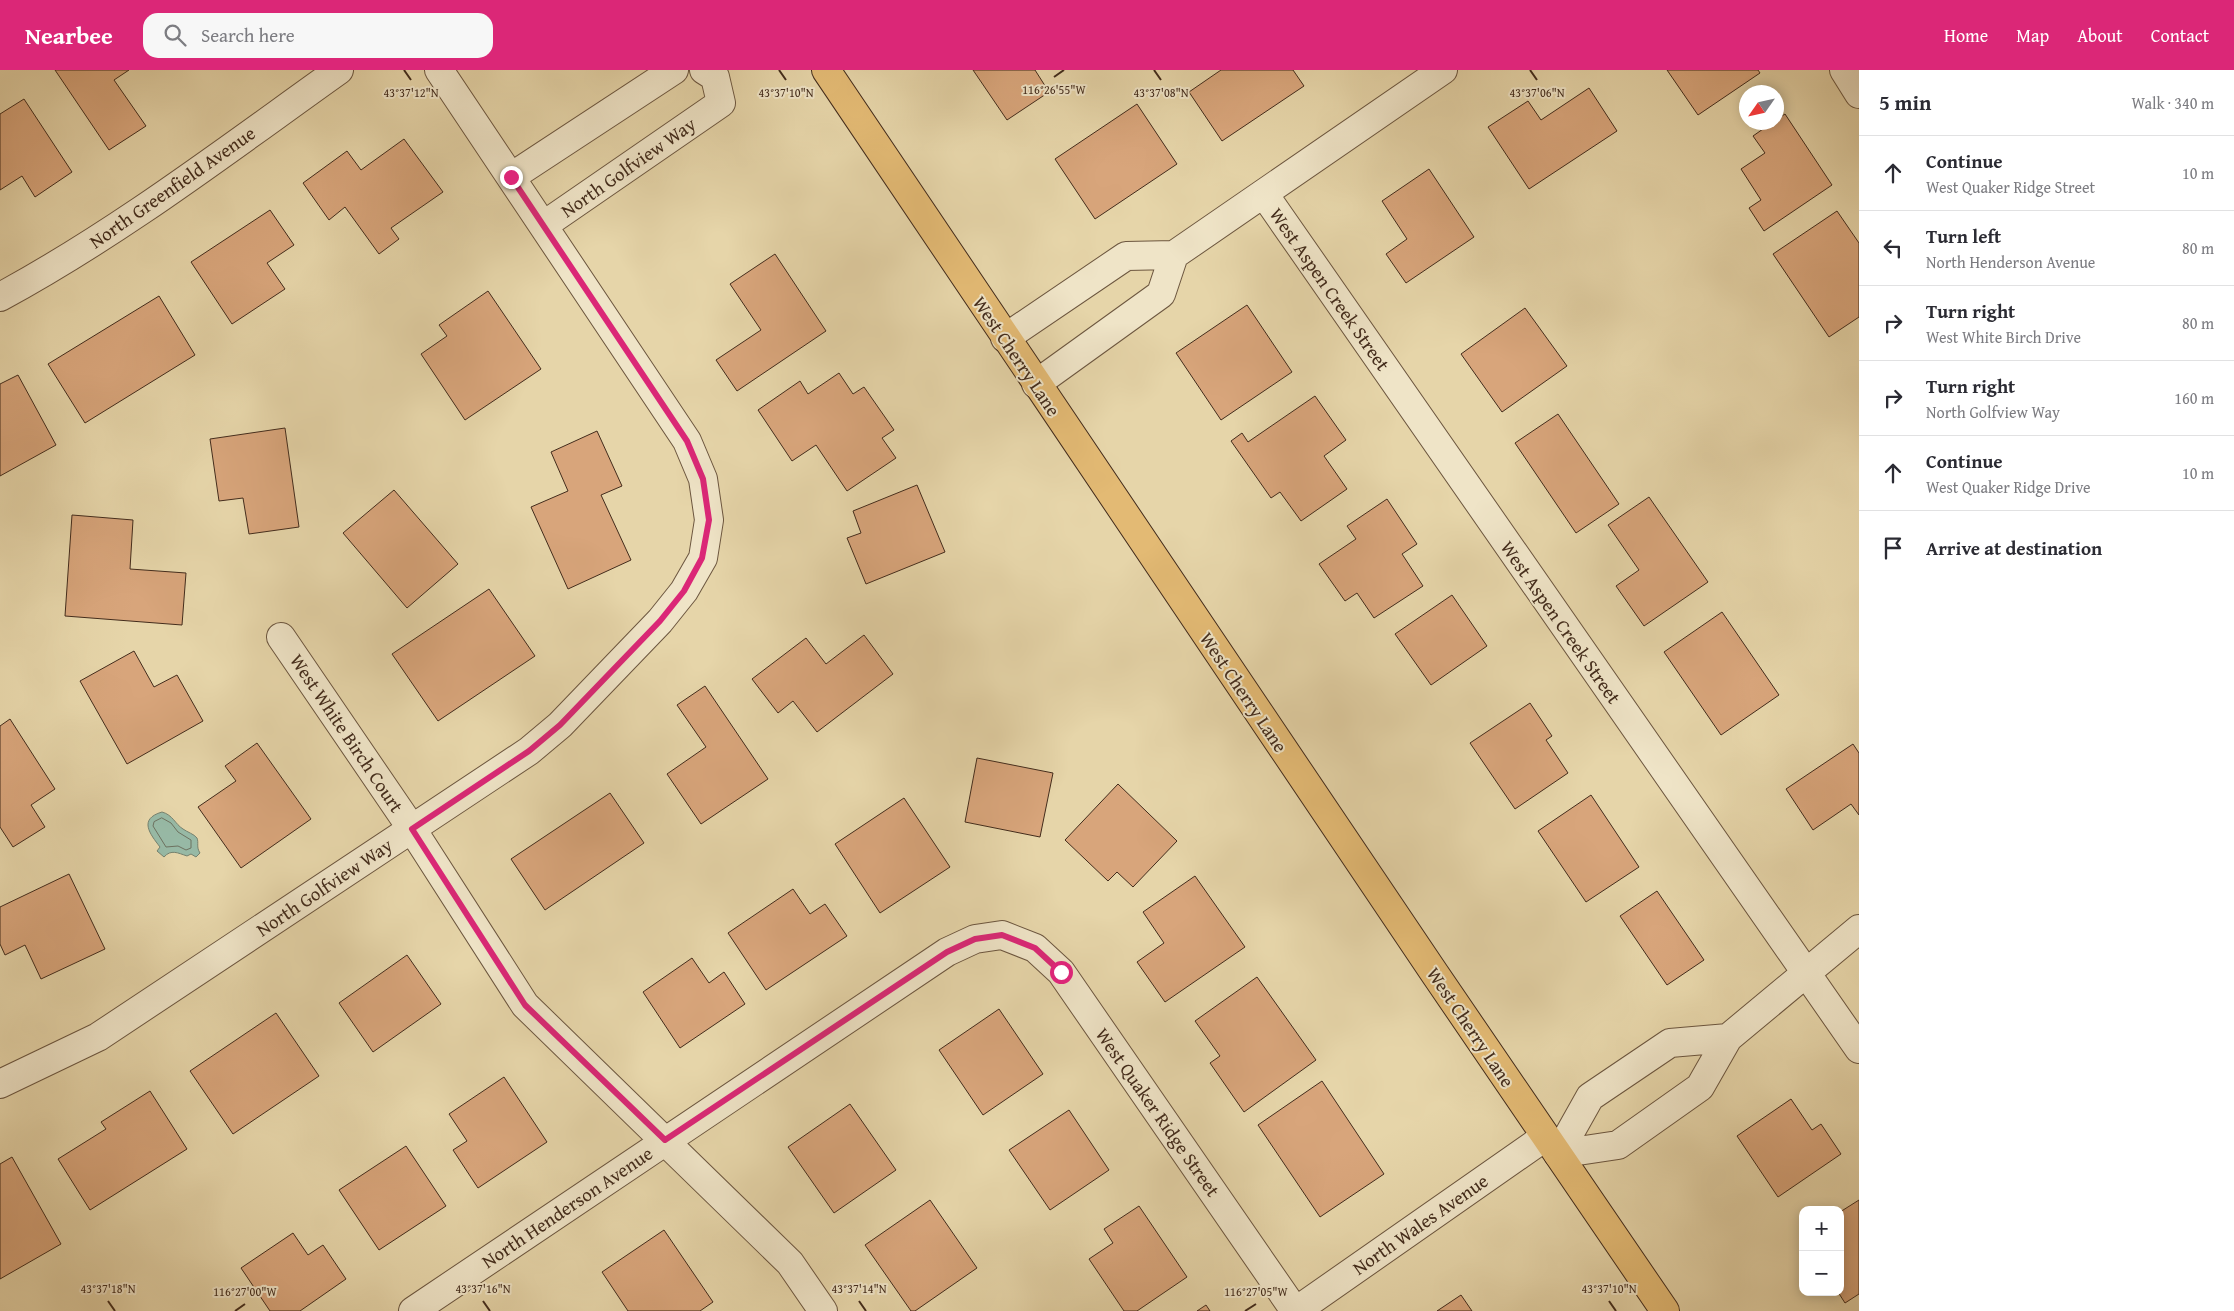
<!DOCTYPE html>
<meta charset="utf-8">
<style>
body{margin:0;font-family:"Gentium Book Plus",serif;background:#f7f7f7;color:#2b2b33}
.controls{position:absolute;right:15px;bottom:15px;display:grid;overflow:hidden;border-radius:10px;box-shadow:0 2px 12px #0003}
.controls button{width:45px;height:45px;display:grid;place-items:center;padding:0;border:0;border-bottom:1px solid #e1e1e2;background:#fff;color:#2b2b33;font:25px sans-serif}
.compass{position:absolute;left:1739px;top:15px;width:45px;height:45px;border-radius:50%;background:#fff;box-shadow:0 2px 12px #0003;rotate:236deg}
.stop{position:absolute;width:15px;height:15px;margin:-11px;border:4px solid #db2777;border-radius:50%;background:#fff}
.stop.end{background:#db2777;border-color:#fff;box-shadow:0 1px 5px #0008}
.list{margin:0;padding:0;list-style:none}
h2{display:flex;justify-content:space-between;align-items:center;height:65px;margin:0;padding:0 20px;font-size:21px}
h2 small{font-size:16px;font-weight:400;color:#7c7c81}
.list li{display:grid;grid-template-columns:32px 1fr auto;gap:15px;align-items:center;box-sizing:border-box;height:75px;padding:0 20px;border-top:1px solid #e1e1e2}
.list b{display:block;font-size:19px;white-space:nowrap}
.list p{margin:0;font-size:16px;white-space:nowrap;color:#7c7c81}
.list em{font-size:16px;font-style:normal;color:#7c7c81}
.icon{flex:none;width:28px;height:28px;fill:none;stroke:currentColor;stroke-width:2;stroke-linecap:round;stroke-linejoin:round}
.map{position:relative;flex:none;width:1859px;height:1241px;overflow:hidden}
header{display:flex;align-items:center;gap:30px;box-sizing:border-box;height:70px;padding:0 25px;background:#db2777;color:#fff}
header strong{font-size:24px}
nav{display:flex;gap:28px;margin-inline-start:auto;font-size:18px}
.search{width:350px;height:45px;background:#f7f7f7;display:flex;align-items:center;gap:12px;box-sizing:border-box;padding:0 18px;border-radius:15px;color:#7c7c81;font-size:19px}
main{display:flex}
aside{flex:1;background:#fff}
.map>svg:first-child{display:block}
.water{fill:#97b9a5;stroke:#75816e}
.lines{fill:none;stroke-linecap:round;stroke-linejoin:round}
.shore{stroke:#6d7260;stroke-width:1}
.building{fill:#d8a57b;stroke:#432c1c}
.minor-casing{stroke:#6c563f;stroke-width:30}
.major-casing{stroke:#432c1c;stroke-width:30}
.minor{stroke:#efe4c7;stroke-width:28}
.major{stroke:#e3ba74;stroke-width:28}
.route{stroke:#db2777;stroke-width:6}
.ticks{fill:none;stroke:#432c1c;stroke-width:2}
.labels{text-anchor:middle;stroke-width:4;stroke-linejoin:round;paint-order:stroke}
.street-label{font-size:19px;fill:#432c1c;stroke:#efe4c7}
.ticks-label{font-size:12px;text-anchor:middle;fill:#432c1c;stroke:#efe4c7;stroke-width:4;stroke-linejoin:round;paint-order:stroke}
</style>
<header>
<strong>Nearbee</strong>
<div class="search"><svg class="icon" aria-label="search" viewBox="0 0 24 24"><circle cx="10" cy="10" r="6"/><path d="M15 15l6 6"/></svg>Search here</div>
<nav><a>Home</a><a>Map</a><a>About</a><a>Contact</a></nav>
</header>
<main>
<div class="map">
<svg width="1859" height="1241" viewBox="0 0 1859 1241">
<rect width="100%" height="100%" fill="#e6d5a9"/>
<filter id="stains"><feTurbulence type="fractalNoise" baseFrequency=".004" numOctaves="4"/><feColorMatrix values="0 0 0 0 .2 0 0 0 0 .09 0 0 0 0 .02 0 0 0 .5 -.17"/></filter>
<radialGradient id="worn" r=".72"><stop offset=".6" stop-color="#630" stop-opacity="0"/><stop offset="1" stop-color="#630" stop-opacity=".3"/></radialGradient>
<!-- water -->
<path class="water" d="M162,742C173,745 175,754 183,759C187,762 194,764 197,768C199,773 196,777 200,783L196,787L191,784L187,786C178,783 171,779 164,787L157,781L160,777C150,764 138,749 162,742Z"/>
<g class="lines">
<!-- shore -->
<path class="shore" d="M162,748L171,753L178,762L191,770V778L186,780L178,776L166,777L153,756L154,752Z"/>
</g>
<!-- building -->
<path class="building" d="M55,0H129L114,10L146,56L109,80Z
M973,0H1035L1049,22L1007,50Z
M1221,0H1293L1304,16L1222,71L1189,22Z
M1667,0H1758L1760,3L1698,45Z
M1589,18L1617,61L1529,119L1488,57L1528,31L1541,50Z
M24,29L72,102L35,127L22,106L0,120V44Z
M1137,34L1177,94L1095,149L1055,89Z
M1785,44L1832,115L1764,161L1749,138L1761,130L1741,99L1765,83L1753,66L1773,52H1776V50Z
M404,69L443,122L391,158L399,169L379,184L345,137L329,150L303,113L347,81L361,100Z
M1429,99L1474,167L1406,213L1386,184L1407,169L1382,131Z
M270,140L294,175L267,193L285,219L232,254L191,192Z
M1837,141L1859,173V247L1829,267L1773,184Z
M775,184L826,261L737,321L716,290L761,260L730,214Z
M488,221L541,299L465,350L421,284L447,266L439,255Z
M159,226L195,285L85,353L48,294Z
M1247,235L1292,302L1221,350L1176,283Z
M1525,238L1567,296L1502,342L1461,284Z
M839,303L853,324L864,317L894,360L882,368L896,388L847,421L816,375L792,391L758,340L800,311L808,324Z
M18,305L56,375L0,406V314Z
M1315,326L1346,370L1324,386L1347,419L1301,451L1280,422L1271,428L1231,371L1242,363L1248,372Z
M1558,344L1619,434L1576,463L1515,373Z
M285,358L299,457L249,464L243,428L219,431L210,369Z
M597,361L622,416L601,425L631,490L568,519L531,437L568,421L551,382Z
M917,415L945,482L866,514L847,468L861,463L853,441Z
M394,420L458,494L407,538L343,463Z
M1649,427L1708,512L1644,556L1616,516L1639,500L1608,455Z
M1387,429L1417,474L1402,484L1423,516L1374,548L1357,523L1345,531L1319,494L1356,469L1347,456Z
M72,445L133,450L130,499L186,503L182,555L65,546Z
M489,519L535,586L438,651L392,584Z
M1452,525L1487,576L1431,615L1395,564Z
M1722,542L1779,625L1721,665L1664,582Z
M864,565L893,604L817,662L793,631L778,643L752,609L806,568L826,594Z
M134,581L154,617L177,605L203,651L127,694L80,611Z
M705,616L768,709L701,754L667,704L706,677L677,635Z
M1530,633L1552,666L1546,670L1568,703L1515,739L1470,673Z
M10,649L55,719L31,735L45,757L13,777L0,757V656Z
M257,673L311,749L241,798L198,737L236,711L225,696Z
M1853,674L1859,683V745L1851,734L1813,760L1786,719Z
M977,688L1053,703L1040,767L965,752Z
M1118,714L1177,771L1133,817L1117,802L1108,811L1065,770Z
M610,723L644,773L545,840L511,789Z
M1591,725L1639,797L1586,832L1538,761Z
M904,728L950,797L880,843L835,774Z
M69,804L105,879L41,909L25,875L5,885L0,874V837Z
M1195,806L1245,877L1165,932L1137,892L1164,873L1143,842Z
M793,819L810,844L825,834L847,866L766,920L728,863Z
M1657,821L1704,890L1667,915L1620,846Z
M407,885L441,934L373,982L339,933Z
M692,888L709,913L724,902L745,934L680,978L643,922Z
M1257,907L1316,990L1244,1042L1210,993L1220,986L1195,951Z
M999,939L1043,1004L983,1045L939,980Z
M276,943L319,1006L233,1064L190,1001Z
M504,1007L547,1072L478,1118L453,1080L467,1071L449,1044Z
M1322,1011L1384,1104L1320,1147L1258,1055Z
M150,1021L187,1079L90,1140L58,1089L106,1059L101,1052Z
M1791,1029L1812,1060L1821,1054L1841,1084L1778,1127L1737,1066Z
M850,1034L896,1100L834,1143L788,1077Z
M1069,1040L1109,1100L1050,1140L1009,1080Z
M406,1076L446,1136L379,1180L339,1120Z
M12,1087L61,1174L0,1209V1094Z
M930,1130L977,1198L915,1241H911L865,1175Z
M1859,1130V1224L1845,1233L1838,1222H1840V1142Z
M1139,1136L1187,1207L1137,1241H1124L1089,1189L1113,1173L1104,1159Z
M664,1160L713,1232L700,1241H628L602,1202Z
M293,1163L308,1185L323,1175L346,1209L300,1241H270L241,1198Z
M1461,1225L1472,1241H1437Z
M1206,1235L1210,1241H1197Z"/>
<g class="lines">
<!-- minor casing -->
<g class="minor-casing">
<path id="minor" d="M1844,0L1859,24
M511,107L674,0
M1264,124L1859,979
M544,155L721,33L715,7L704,0
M1174,185L1443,0
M0,227C120,162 228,79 339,0
M1005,268L1126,186L1174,185L1161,224L1036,314
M281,567L412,759L525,935L790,1193L823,1241
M0,1014L98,967L529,681L560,655L660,551L684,521L703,488L709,450L703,409L687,371L439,0
M1558,1084L1618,1075L1700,1017L1728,968L1859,859
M1558,1084L1590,1027L1670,973L1728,968
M413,1241L947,882L975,869L1002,865L1035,878L1061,902L1295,1241
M1296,1241L1545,1067"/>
</g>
<!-- major casing -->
<g class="major-casing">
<path id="major" d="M826,0C1103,416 1383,829 1665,1241"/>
</g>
<!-- minor -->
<use href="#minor" class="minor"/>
<!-- major -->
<use href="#major" class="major"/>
</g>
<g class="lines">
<!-- route -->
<path class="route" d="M511,107L687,371L703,409L709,450L702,488L684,521L660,551L560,655L529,681L412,759L525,935L665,1070L947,882L975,869L1002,865L1035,878L1061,902"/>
</g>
<!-- ticks -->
<path class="ticks" d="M404,0L411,10M779,0L786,10M1154,0L1161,10M1530,0L1537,10M1054,7L1064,0M108,1231L115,1241M483,1231L490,1241M859,1231L866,1241M1609,1231L1616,1241M235,1241L245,1234M1245,1241L1256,1234"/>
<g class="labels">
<!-- street labels -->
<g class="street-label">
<text transform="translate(628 97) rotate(-35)" y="7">North Golfview Way</text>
<text transform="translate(172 117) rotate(-35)" y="7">North Greenfield Avenue</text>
<text transform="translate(1330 219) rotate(55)" y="7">West Aspen Creek Street</text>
<text transform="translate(1017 286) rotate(56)" y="7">West Cherry Lane</text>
<text transform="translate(1561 552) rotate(55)" y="7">West Aspen Creek Street</text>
<text transform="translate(1244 622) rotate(56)" y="7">West Cherry Lane</text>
<text transform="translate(347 663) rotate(56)" y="7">West White Birch Court</text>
<text transform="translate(324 817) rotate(-34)" y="7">North Golfview Way</text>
<text transform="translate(1471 957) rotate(56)" y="7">West Cherry Lane</text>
<text transform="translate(1158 1042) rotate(55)" y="7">West Quaker Ridge Street</text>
<text transform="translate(567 1137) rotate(-34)" y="7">North Henderson Avenue</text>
<text transform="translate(1420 1154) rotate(-35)" y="7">North Wales Avenue</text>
</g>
</g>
<g class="ticks-label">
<text x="1054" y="24">116°26'55"W</text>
<text x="411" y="27">43°37'12"N</text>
<text x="786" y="27">43°37'10"N</text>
<text x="1161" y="27">43°37'08"N</text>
<text x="1537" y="27">43°37'06"N</text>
<text x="108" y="1223">43°37'18"N</text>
<text x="483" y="1223">43°37'16"N</text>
<text x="859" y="1223">43°37'14"N</text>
<text x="1609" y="1223">43°37'10"N</text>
<text x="245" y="1226">116°27'00"W</text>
<text x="1256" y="1226">116°27'05"W</text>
</g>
<rect width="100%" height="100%" filter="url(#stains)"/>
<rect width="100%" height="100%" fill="url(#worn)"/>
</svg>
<div class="controls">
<button>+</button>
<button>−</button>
</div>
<svg class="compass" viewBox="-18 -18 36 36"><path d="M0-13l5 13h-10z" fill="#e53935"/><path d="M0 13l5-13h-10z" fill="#7c7c81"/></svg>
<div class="stop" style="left:1061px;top:902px"></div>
<div class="stop end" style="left:511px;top:107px"></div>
</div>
<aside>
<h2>5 min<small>Walk · 340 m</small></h2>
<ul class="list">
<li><svg class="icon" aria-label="ahead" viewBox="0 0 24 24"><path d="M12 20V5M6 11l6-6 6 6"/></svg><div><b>Continue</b><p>West Quaker Ridge Street</p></div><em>10 m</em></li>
<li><svg class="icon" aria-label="left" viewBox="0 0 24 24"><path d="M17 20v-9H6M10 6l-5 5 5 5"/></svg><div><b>Turn left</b><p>North Henderson Avenue</p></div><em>80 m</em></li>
<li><svg class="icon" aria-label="right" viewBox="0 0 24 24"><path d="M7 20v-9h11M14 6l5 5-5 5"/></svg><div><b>Turn right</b><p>West White Birch Drive</p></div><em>80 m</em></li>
<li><svg class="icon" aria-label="right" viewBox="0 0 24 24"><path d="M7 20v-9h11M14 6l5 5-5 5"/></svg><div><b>Turn right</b><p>North Golfview Way</p></div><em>160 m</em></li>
<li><svg class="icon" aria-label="ahead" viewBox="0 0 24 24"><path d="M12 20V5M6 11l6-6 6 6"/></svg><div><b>Continue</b><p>West Quaker Ridge Drive</p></div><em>10 m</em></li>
<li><svg class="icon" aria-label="arrive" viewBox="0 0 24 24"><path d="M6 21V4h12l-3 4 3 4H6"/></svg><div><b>Arrive at destination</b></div></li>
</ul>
</aside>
</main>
